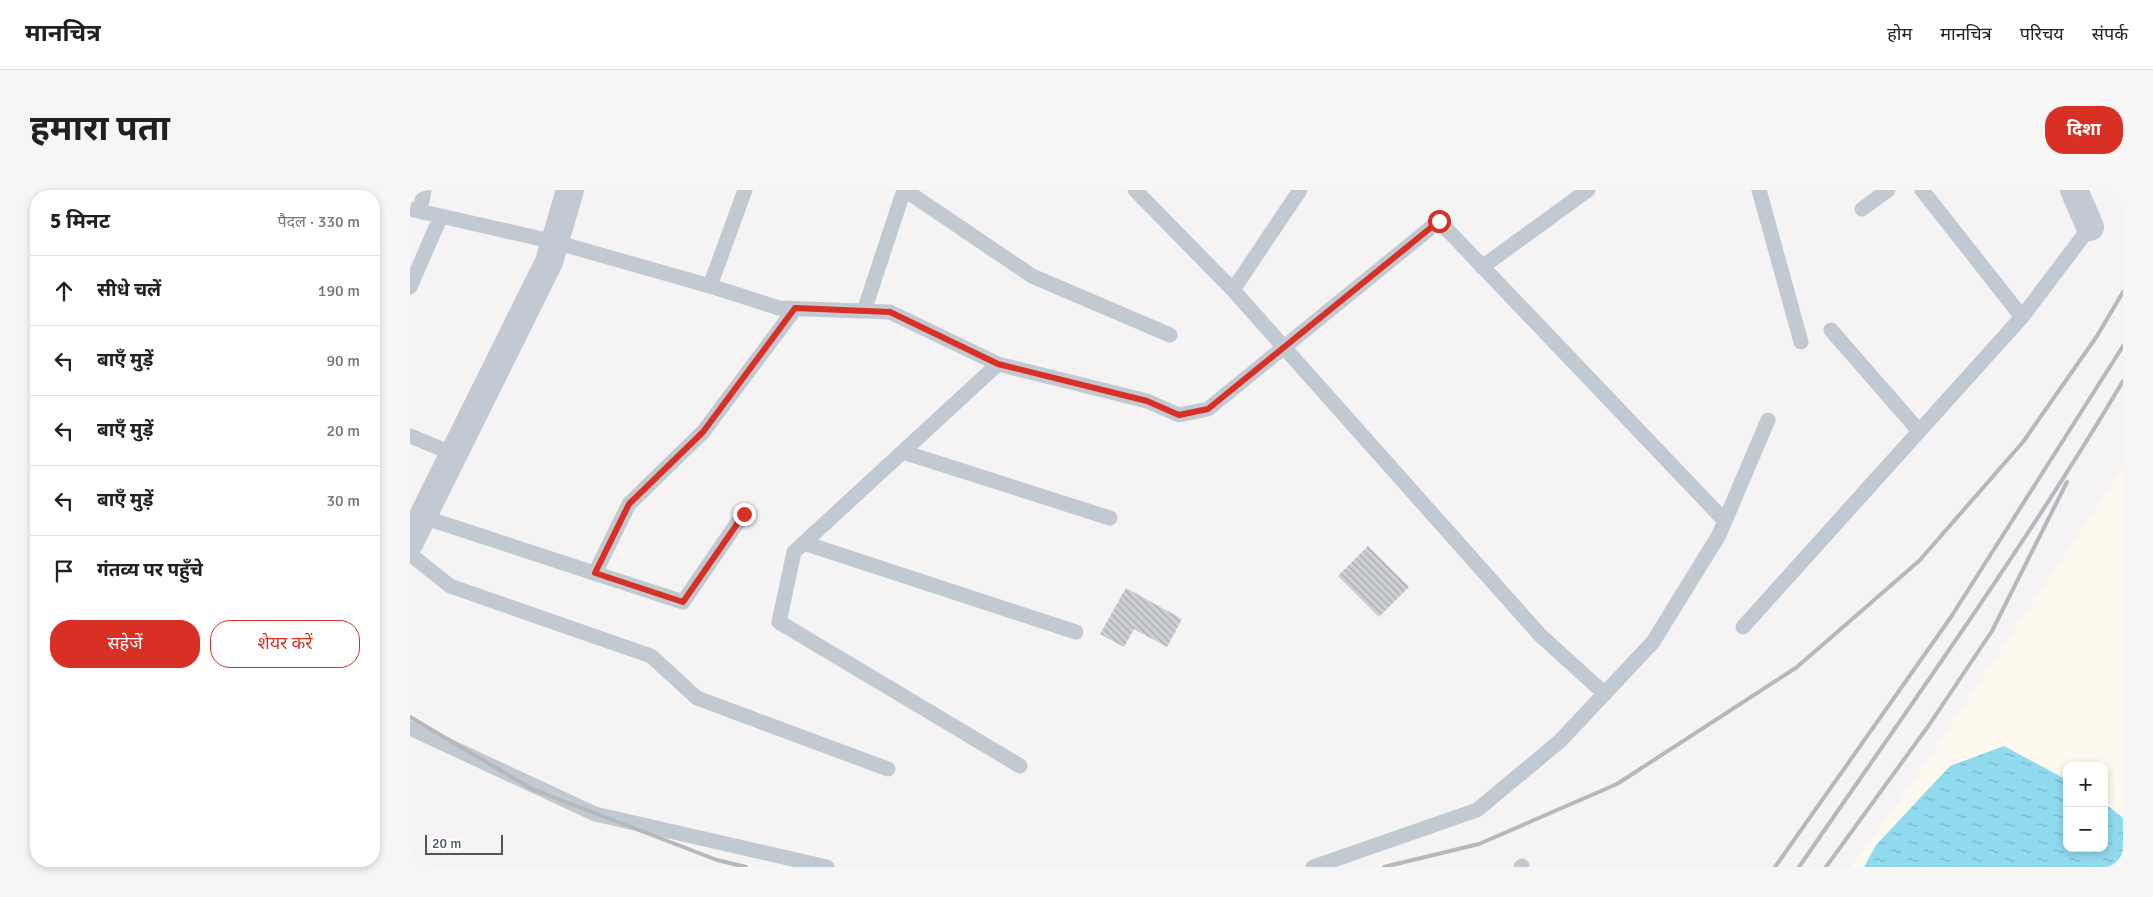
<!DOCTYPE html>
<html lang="hi">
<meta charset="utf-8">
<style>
body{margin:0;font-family:Signika,"Noto Sans Devanagari",sans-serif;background:#f6f6f6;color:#202124}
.controls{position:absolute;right:15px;bottom:15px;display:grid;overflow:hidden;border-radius:10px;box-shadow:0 2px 8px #0003}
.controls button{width:45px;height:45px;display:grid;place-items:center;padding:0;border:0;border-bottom:1px solid #e0e0e0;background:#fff;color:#202124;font:25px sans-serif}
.scale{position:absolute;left:15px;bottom:12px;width:78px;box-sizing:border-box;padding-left:5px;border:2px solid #4a5661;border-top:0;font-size:14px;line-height:18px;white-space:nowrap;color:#4a5661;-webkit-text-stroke:4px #fff;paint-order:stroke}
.stop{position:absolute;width:15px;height:15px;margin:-11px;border:4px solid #d93025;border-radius:50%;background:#fff}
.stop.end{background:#d93025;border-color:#fff;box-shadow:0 1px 5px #0008}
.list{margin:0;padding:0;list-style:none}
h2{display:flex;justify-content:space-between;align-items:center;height:65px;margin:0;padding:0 20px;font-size:21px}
h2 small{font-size:16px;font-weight:400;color:#757577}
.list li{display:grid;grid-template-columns:32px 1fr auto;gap:15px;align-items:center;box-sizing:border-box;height:70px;padding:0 20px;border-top:1px solid #e0e0e0}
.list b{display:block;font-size:19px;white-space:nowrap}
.list em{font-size:16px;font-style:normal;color:#757577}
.actions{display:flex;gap:10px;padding:15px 20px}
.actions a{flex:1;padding:11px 0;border:1px solid #d93025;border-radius:20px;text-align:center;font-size:18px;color:#d93025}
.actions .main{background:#d93025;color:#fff}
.icon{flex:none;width:28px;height:28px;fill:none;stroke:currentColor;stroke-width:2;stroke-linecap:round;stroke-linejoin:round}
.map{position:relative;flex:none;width:1713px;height:677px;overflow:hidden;border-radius:20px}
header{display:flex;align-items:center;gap:30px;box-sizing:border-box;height:70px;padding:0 25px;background:#fff;border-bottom:1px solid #e0e0e0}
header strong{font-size:24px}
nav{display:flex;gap:28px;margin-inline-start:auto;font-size:18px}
.intro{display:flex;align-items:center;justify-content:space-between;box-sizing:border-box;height:120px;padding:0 30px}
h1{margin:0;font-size:35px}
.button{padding:12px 22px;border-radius:20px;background:#d93025;color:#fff;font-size:18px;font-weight:700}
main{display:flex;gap:30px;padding:0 30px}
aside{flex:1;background:#fff;border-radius:20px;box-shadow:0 2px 8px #0003}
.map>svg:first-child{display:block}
.commercial{fill:#fdf9ef;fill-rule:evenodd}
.water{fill:url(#water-ripples)}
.building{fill:url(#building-back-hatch)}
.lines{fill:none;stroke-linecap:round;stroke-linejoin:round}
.service{stroke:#c1cad2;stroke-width:15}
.minor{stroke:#c1cad2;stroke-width:28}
.rail{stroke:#b5b8bd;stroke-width:4}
.route{stroke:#d93025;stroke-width:6}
</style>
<header>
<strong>मानचित्र</strong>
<nav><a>होम</a><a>मानचित्र</a><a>परिचय</a><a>संपर्क</a></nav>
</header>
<div class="intro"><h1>हमारा पता</h1><a class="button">दिशा</a></div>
<main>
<aside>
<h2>5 मिनट<small>पैदल · 330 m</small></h2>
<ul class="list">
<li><svg class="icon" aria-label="ahead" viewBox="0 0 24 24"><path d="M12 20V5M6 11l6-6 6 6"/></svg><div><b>सीधे चलें</b></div><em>190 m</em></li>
<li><svg class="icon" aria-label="left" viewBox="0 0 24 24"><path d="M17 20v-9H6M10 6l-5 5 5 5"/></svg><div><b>बाएँ मुड़ें</b></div><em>90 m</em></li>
<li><svg class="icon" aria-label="left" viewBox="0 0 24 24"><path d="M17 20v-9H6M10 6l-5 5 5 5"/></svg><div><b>बाएँ मुड़ें</b></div><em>20 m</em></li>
<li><svg class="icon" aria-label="left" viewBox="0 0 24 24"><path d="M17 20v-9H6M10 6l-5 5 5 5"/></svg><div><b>बाएँ मुड़ें</b></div><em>30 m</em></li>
<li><svg class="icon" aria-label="arrive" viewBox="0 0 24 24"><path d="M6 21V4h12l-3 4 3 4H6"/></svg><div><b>गंतव्य पर पहुँचे</b></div></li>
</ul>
<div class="actions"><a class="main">सहेजें</a><a>शेयर करें</a></div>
</aside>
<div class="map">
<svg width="1713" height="677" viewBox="0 0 1713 677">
<defs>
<pattern id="water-ripples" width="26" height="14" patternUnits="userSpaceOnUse" patternTransform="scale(1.25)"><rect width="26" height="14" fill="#90daee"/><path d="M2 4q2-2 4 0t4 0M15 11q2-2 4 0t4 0" fill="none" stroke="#78b4c4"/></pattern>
<pattern id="building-back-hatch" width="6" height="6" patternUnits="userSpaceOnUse" patternTransform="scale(1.25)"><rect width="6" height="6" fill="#cdcfd5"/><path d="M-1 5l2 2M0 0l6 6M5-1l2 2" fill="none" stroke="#a8abb0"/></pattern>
</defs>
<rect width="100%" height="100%" fill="#f5f3f3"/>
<!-- commercial -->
<path class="commercial" d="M1713,277V677H1441L1492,608ZM1657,576H1694V658H1657Z"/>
<!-- water -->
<path class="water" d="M1594,556L1657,590V658H1694V613L1713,628V677H1454L1466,655L1540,576Z"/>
<!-- building -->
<path class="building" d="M958,356L999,397L969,427L928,386Z
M716,398L772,429L757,457L724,439L714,457L690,444Z"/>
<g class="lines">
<!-- service -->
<path class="service" d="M495,0L622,86L760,145
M725,0L823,100L1130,445L1195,504
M1349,0L1391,152
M1512,0L1612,127
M0,19L145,52L300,96L369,118L480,122L588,174L737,211L769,225L798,219L1029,31L1315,331
M1452,19L1478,0
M10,21L14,0
M1072,77L1178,0
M300,96L335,0
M0,97L31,26
M823,100L890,0
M454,121L494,0
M1421,140L1509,241
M588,174L384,362L369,432L610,576
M0,246L44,264
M493,262L700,328
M13,327L273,412L334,323
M394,353L666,442
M0,364L40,396L241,466L287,508L478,579
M185,383L219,314L293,242L385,119
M1333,437L1612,127L1680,37
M0,538L185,624L417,677
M903,677L1067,620L1150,551L1243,452L1309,345L1358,230
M1111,677L1112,676"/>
<!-- minor -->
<path class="minor" d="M1664,0L1680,37
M0,352L139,72L160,0"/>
<!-- rail -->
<path class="rail" d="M0,527L122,599L307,670L336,677
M974,677L1069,654L1207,594L1387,477L1509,371L1613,252L1687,146L1713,102
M1365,677L1541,427L1713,156
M1389,677C1499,517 1614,358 1713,191
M1416,677L1519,535L1582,441L1657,292"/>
</g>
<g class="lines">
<!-- route -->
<path class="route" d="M334,324L273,412L185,383L219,314L293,242L385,118L480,122L588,174L737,211L769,225L798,219L1029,31"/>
</g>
</svg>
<div class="controls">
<button>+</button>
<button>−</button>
</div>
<div class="scale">20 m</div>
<div class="stop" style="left:1029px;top:31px"></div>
<div class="stop end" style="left:334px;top:324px"></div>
</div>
</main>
